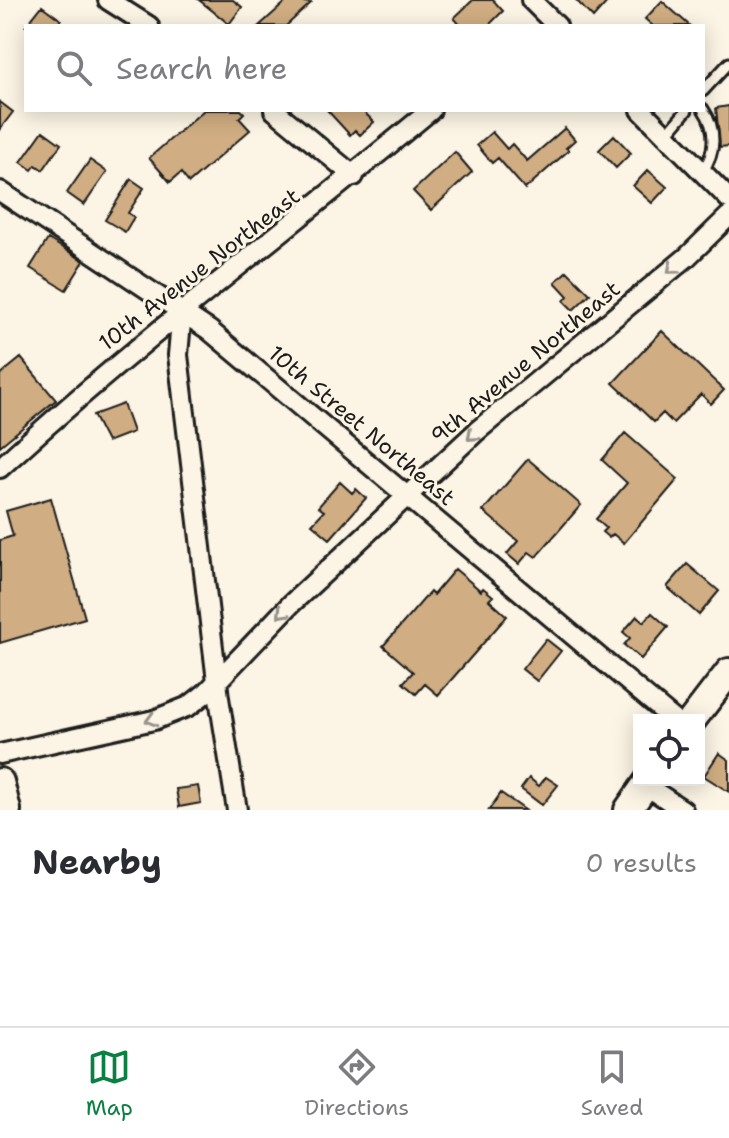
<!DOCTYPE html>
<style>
body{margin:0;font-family:"Shantell Sans",sans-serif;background:#f7f7f7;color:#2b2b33}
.controls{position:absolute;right:24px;bottom:24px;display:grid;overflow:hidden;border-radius:0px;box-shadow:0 4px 20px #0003}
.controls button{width:72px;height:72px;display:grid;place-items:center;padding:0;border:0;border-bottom:2px solid #e1e1e2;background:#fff;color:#2b2b33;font:40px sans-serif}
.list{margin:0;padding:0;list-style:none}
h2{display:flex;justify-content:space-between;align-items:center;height:104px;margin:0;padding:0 32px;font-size:34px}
h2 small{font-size:26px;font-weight:400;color:#7c7c81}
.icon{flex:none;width:44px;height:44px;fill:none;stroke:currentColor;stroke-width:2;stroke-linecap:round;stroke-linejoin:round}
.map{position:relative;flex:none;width:729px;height:810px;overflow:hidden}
.search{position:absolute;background:#fff;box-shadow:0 4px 20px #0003;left:24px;right:24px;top:24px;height:88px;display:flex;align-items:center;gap:20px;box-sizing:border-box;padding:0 28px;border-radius:0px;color:#7c7c81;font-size:30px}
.sheet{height:216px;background:#fff}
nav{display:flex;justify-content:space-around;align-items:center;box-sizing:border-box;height:112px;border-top:2px solid #e1e1e2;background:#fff;font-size:22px;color:#7c7c81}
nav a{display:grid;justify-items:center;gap:4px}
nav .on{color:#0b8043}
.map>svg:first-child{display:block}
.building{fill:#d0ad82;stroke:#1c1c1c;stroke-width:2}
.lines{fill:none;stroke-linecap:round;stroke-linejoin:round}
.lane-casing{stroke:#1c1c1c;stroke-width:15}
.street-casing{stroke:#1c1c1c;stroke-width:24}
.secondary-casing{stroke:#1c1c1c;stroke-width:32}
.lane{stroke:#fcf5e5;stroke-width:9}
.street{stroke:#fcf5e5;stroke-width:18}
.secondary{stroke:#fcf5e5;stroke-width:26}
.oneway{stroke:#97938b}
.labels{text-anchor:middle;stroke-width:6;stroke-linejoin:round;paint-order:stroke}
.street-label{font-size:22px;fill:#1c1c1c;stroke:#fcf5e5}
</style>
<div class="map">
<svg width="729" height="810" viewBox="0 0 729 810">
<rect width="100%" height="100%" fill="#fcf5e5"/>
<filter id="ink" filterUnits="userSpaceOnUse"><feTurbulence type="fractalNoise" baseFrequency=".0125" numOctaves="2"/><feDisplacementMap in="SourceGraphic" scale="16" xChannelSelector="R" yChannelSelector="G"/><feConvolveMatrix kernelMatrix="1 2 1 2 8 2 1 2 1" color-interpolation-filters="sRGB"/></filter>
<g filter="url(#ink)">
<!-- building -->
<path class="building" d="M199,0H233L242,7L229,24Z
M288,0L311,3L286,26H259Z
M473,0H493L503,11L488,26H461L454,18Z
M576,0H609L593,18Z
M662,1L690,26H653L645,19Z
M42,6L61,20L56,26H26Z
M0,102L13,112L0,129Z
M729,106V146L720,147L716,108Z
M204,110H241L244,113L239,118L250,130L189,183L181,173L170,182L149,158Z
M327,110H362L374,122L360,135L355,130L350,135Z
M565,128L575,140L566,148L569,150L525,189L498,158L492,163L477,145L492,132L507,149L512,144L527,161Z
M43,131L61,144L43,170L36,165L32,170L21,162Z
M614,135L631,153L616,168L599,150Z
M455,152L472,172L431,210L413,191Z
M90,160L107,172L84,205L67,193Z
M648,170L667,187L652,203L633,186Z
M131,179L144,188L128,213L134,217L125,232L105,220Z
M48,239L84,261L66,290L30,268Z
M567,271L590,294L573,310L564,301L568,296L555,282Z
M662,331L724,390L711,404L701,394L673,423L663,413L654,422L613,383Z
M21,358L56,400L0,446V375Z
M123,404L133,432L107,442L93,415Z
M625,433L678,479L624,543L613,534L609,538L602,532L606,528L596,519L627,483L602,460Z
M528,459L581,505L536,557L529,552L519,564L507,554L518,541L483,511Z
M340,482L352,493L356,489L366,498L330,539L312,524L324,511L318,507Z
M51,498L85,618L0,643V540L13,536L6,511Z
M687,564L719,591L699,615L667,587Z
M455,569L481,591L483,588L493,596L489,600L507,616L438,695L425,684L416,694L403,683L413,672L383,646L430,592L433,595Z
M652,613L668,627L641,659L624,645L630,638L623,632L637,616L644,622Z
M546,639L561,651L537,681L522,669Z
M719,753L729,760V792L704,776Z
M546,777L558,785L542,805L521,789L529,778L539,786Z
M198,786L201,803L179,807L176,789Z
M501,793L525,810H489Z"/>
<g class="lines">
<!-- lane casing -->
<g class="lane-casing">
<path id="lane" d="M703,91L729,63
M666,135L687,110
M702,172C716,153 717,129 703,109"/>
</g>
<!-- street casing -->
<g class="street-casing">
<path id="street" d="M108,0L149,26
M531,0L557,26
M274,110L354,176
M641,110L729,199
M0,191L209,330L674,720
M182,311L178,355L219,698L237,810
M0,468C138,341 287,230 431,110
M0,754L154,720L189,706L207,692L291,604L477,431L687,257L729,216
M645,785L683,810"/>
</g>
<!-- secondary casing -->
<g class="secondary-casing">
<path id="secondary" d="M692,720L729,672
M0,782L7,810
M628,810L649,780"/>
</g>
<!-- lane -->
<use href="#lane" class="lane"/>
<!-- street -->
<use href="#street" class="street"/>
<!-- secondary -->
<use href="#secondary" class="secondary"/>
</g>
<!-- one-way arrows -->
<defs><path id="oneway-chevron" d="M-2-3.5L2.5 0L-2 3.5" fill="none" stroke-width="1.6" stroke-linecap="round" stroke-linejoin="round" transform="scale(2)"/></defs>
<g class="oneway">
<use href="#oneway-chevron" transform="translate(672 269) rotate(140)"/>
<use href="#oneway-chevron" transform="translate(472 436) rotate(138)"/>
<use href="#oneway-chevron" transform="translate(282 613) rotate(134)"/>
<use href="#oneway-chevron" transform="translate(151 720) rotate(164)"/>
</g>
</g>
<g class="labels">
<!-- street labels -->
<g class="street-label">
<text transform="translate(199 269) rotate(-38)" y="8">10th Avenue Northeast</text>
<text transform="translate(525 362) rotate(-40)" y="8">9th Avenue Northeast</text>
<text transform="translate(362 425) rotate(40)" y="8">10th Street Northeast</text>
</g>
</g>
</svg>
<div class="controls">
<button><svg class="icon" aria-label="locate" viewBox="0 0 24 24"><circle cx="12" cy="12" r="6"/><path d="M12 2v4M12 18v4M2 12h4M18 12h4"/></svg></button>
</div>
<div class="search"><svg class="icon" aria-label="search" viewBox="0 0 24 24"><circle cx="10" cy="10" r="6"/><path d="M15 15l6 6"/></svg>Search here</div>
</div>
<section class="sheet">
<h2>Nearby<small>0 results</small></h2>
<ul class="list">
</ul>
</section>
<nav>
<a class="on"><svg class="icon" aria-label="map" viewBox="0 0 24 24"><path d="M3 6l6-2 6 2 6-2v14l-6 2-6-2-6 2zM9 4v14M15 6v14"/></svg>Map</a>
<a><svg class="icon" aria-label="directions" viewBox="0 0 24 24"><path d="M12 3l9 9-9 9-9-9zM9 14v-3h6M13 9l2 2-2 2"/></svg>Directions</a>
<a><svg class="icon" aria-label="saved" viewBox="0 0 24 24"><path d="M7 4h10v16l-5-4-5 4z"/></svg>Saved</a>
</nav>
